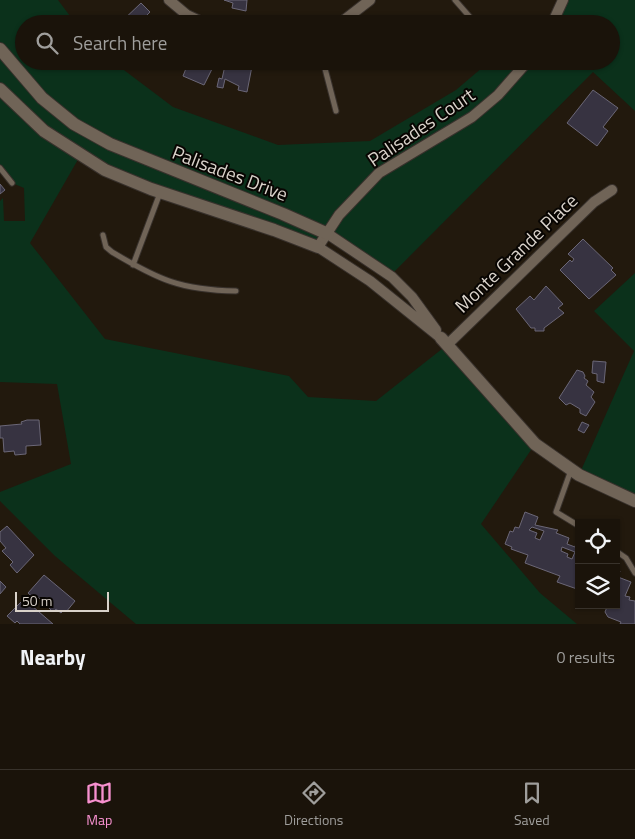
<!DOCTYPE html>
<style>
body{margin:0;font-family:"Titillium Web",sans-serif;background:#272018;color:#f1f3f6}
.controls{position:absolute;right:15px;bottom:15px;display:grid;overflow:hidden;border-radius:0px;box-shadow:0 1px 4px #0004}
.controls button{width:45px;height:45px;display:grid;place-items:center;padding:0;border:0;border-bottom:1px solid #38322b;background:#1a130a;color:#f1f3f6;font:25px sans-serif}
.scale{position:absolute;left:15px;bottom:12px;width:94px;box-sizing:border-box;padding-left:5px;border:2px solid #d9d2ca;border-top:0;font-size:14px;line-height:18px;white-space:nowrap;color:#d9d2ca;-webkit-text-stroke:4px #080502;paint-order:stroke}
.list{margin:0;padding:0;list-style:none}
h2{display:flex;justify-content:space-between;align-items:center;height:65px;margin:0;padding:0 20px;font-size:21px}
h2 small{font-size:16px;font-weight:400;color:#9f9e9c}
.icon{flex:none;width:28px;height:28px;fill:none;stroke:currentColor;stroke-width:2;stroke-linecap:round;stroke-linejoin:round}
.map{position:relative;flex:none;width:635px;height:624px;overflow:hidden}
.search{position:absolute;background:#1a130a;box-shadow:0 1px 4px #0004;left:15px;right:15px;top:15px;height:55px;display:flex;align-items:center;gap:12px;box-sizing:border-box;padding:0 18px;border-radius:28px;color:#9f9e9c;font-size:19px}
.sheet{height:145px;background:#1a130a}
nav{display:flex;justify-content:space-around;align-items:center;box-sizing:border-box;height:70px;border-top:1px solid #38322b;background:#1a130a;font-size:14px;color:#9f9e9c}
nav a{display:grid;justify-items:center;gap:2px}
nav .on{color:#f790cf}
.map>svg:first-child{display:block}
.green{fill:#0b311b}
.building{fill:#373341;stroke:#6b6777;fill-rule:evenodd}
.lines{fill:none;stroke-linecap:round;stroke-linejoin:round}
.service-casing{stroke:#38312c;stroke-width:7}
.minor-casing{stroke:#38312c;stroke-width:12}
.tertiary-casing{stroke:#38312c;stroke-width:14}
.service{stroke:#706457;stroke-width:5}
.minor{stroke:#706457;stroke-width:10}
.tertiary{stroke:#706457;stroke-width:12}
.labels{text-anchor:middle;stroke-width:4;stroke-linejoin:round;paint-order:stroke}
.street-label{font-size:19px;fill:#d9d2ca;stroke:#080502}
</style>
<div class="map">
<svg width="635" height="624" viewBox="0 0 635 624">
<rect width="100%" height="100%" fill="#22190d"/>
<!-- green -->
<path class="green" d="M0,0H58L76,24H24V61H112L173,107L278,145L370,141L456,90L490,61H611V24H552L563,0H635V111L593,72L390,276L329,235L318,247L80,156L30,243L105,339L289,376L308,397L376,401L447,345L535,444L481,524L540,593L577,624H136L55,556L0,501V492L71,464L57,384L0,382V201L3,198L4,221H25L24,188L12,183L0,168Z
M635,273V501L579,475L634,351L594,311Z"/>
<!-- building -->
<path class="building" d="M224,0H247L246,11L232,8L233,3Z
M141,3L150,12L142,20L144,22L147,18L152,24H119Z
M189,61H216L204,85L183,76Z
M226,61H253L247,92L238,90L239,86L225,79L223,88L217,87L219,78L222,79Z
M593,90L618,108L603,127L608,131L597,146L567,123Z
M0,184L5,190L0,194Z
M583,239L613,268L611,270L616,275L589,299L560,270L570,260L572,262L574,259L568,254Z
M546,286L563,304L558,308L564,313L544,328V331H535V328H531L516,309L530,296L534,300Z
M593,361L606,362L604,383L597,381V374L592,373Z
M577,370L583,372L585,376L584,378L588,381L586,385L594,392L591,397L595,402L586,416L580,413V409L570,403L566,405L559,398Z
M27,420H39L41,445L26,446V454L15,455L14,451L4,452L3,438H0V426L22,424L21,422Z
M582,422L589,425L584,433L578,430Z
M525,512L538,517L535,525L558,530L556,533L569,538L567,544L575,547L576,543L579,544V592L577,589L557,582L560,576L525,563L528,555L511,549L512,547L505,544L510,531L513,532L515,527L519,528ZM532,527L544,531L540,540L535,538L537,533L529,530ZM562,547L575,552L572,559L567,557L568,554L561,551Z
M7,526L34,555L17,573L10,565L13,562L2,551L6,548L0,541V532Z
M616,569L620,571L618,577L631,582L625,596L630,597L629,600L635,601V624H620L621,622L608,617L605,612L607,607L602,605H616Z
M44,575L75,601L66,612L64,610L61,613L56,609L53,612L38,597L36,600L28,593Z
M0,581L6,587L0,594Z
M24,599L53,624H20L17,621L15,623L7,616Z"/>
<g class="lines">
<!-- service casing -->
<g class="service-casing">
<path id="service" d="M455,0L476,24
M323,61L336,111
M0,168L12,183
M103,235L106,247L112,252C159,280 181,290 236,291
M133,265L160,193
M571,470L556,512L579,526
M616,551L626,558L635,573"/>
</g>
<!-- minor casing -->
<g class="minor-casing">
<path id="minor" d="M169,0L187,15L206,24
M339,24L370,0
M552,24L563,0
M328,234L392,277L412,297L436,330
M441,338L370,281L318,247L339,215L379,173L472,117L498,95L528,61
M447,345L594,202L612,190"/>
</g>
<!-- tertiary casing -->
<g class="tertiary-casing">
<path id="tertiary" d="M0,49L42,98L74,124L110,144L283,214L328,234
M0,89L44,131L105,170L151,189L274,230L318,247
M441,338L535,444L579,475L635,501"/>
</g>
<!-- service -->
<use href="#service" class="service"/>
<!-- minor -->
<use href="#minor" class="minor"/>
<!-- tertiary -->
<use href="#tertiary" class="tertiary"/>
</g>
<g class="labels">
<!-- street labels -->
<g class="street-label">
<text transform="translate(421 127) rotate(-34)" y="7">Palisades Court</text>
<text transform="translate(230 173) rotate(21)" y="7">Palisades Drive</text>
<text transform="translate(516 253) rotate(-44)" y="7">Monte Grande Place</text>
</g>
</g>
</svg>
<div class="controls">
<button><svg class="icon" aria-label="locate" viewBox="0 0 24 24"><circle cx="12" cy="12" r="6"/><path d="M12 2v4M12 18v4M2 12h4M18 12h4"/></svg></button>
<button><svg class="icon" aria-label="layers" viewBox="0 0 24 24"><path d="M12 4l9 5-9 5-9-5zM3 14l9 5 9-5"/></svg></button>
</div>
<div class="scale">50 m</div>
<div class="search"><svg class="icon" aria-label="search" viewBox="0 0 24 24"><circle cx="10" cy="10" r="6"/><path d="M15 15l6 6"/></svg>Search here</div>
</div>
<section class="sheet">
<h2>Nearby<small>0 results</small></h2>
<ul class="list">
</ul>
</section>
<nav>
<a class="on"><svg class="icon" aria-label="map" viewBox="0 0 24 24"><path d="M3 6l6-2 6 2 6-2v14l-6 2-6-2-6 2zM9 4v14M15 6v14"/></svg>Map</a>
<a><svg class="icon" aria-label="directions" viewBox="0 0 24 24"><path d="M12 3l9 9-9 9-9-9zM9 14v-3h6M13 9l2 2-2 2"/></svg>Directions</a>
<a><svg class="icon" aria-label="saved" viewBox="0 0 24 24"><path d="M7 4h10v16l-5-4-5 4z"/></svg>Saved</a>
</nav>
